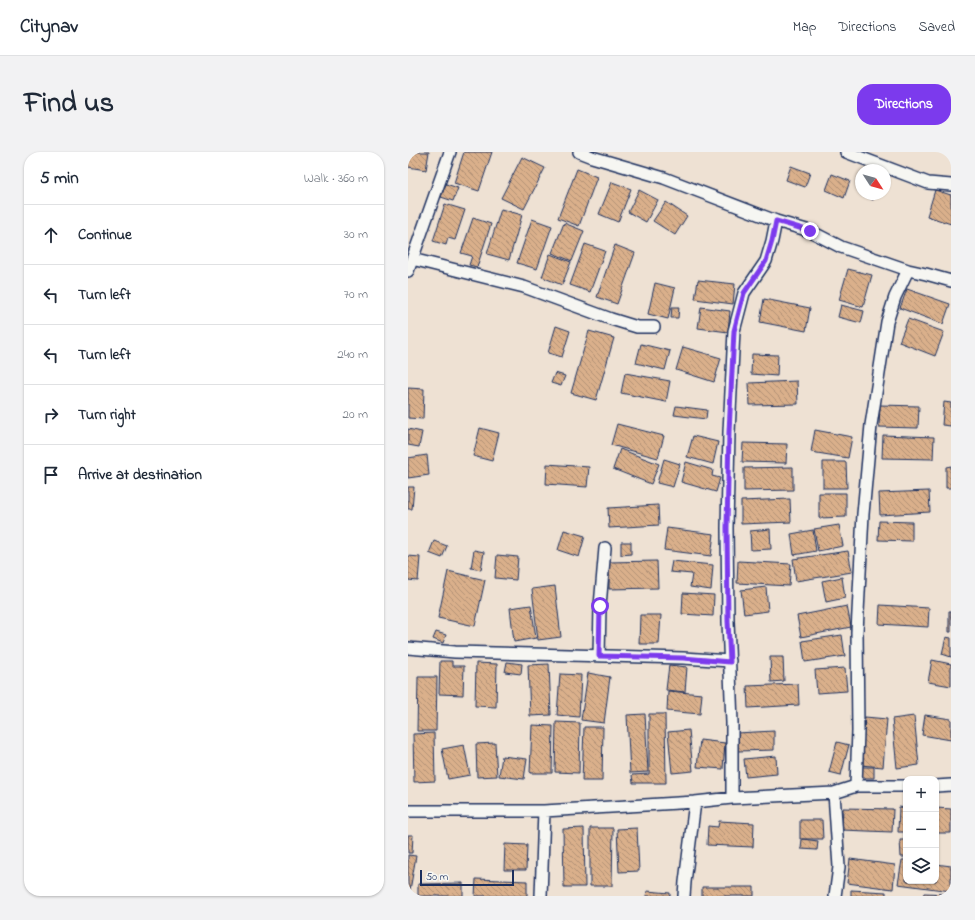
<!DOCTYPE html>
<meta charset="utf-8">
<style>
body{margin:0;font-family:"Indie Flower",sans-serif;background:#f2f2f3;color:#1f2937}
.controls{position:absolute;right:12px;bottom:12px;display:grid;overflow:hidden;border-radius:8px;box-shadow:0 1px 3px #0004}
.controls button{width:36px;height:36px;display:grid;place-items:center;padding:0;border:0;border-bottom:1px solid #e0e1e3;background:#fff;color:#1f2937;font:20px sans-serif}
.compass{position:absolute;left:447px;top:12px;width:36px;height:36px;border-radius:50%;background:#fff;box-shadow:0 1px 3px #0004;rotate:126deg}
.scale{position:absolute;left:12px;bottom:10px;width:94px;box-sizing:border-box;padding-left:4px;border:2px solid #1b2f5e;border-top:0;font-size:11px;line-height:14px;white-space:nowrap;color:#1b2f5e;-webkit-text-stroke:3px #f6f6f2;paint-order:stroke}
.stop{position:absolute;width:12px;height:12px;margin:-9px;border:3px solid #7c3aed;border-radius:50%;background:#fff}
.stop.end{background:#7c3aed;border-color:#fff;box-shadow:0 1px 4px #0008}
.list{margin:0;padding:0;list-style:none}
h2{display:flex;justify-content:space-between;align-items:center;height:52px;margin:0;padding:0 16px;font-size:17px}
h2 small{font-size:13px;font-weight:400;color:#747a83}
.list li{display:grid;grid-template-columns:26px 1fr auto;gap:12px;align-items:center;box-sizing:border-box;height:60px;padding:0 16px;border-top:1px solid #e0e1e3}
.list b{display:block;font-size:15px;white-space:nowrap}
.list em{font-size:13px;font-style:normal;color:#747a83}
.icon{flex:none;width:22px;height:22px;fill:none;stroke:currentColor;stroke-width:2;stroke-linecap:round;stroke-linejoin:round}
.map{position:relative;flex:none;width:543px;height:744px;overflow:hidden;border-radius:16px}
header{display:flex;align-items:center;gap:24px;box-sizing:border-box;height:56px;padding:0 20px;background:#fff;border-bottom:1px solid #e0e1e3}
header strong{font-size:19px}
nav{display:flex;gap:22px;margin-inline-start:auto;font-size:14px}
.intro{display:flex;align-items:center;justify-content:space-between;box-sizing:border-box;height:96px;padding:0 24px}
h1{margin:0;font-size:28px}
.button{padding:10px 18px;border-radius:16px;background:#7c3aed;color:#fff;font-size:14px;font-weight:700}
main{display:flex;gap:24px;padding:0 24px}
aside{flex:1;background:#fff;border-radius:16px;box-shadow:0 1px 3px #0004}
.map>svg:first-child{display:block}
.building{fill:url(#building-back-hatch);stroke:#1b2f5e}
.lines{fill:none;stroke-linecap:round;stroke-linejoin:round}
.street-casing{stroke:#1b2f5e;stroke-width:14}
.street{stroke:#f6f6f2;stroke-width:11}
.route{stroke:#7c3aed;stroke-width:5}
</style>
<header>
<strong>Citynav</strong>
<nav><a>Map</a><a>Directions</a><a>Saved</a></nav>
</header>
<div class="intro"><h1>Find us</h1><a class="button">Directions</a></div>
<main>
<aside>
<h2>5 min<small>Walk · 360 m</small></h2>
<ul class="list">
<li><svg class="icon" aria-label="ahead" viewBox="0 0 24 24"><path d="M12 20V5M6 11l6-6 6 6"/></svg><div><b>Continue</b></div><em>30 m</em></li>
<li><svg class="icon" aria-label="left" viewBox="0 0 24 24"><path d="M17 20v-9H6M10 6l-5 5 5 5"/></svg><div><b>Turn left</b></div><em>70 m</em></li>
<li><svg class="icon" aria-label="left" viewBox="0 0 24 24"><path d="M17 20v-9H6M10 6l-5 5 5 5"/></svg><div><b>Turn left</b></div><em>240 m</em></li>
<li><svg class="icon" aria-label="right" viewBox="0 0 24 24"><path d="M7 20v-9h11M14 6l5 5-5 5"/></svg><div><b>Turn right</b></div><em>20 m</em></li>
<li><svg class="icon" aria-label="arrive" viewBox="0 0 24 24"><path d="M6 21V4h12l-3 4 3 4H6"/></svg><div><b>Arrive at destination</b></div></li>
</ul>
</aside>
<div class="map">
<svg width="543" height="744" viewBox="0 0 543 744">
<defs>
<pattern id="building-back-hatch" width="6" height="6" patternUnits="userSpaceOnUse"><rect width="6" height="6" fill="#dab08b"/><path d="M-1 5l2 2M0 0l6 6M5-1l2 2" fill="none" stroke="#b09075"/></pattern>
</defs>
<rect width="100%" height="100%" fill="#eee1d3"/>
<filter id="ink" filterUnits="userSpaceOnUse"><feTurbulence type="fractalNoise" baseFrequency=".025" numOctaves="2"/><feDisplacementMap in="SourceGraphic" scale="8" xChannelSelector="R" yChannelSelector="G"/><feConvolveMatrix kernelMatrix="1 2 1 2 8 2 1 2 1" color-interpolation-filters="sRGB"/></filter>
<g filter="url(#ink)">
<!-- building -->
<path class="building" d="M0,0H21L18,18L0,15Z
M56,0H84L71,39L46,31Z
M114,5L137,16L116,57L93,46Z
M383,14L402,21L397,35L378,28Z
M169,17L189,25L171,74L150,66Z
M424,22L442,29L436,46L418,38Z
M204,30L223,37L210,70L191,62Z
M38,32L50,36L45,49L33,45Z
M231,38L250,48L238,70L220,60Z
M527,38L543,43V72L519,64Z
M454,42H468L465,48Z
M258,50L279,64L267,83L245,69Z
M37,52L57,58L47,88L40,86L38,93L25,89Z
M93,57L114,63L101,108L79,102Z
M65,66L83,72L69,115L61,113L64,104L53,101Z
M124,67L144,74L129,117L109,111Z
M156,71L176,79L164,109L144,101Z
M177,92L197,99L182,140L162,133Z
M207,93L227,101L209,152L189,145Z
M142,102L163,110L154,133L134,125Z
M440,117L464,123L455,155L431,148Z
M290,128L327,132L325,152L287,147Z
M247,131L267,136L260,167L240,162Z
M499,137L542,152L535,172L492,156Z
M356,147L402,156L398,179L352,170Z
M433,153L456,159L453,171L430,165Z
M264,155H271L270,166H263Z
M293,155L322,159L320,180L290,176Z
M500,167L536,180L527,204L491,190Z
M148,174L162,179L154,205L140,201Z
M181,179L206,186L188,248L163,241Z
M233,192L262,199L257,218L228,211Z
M275,195L313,206L306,230L268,218Z
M344,202L370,203L369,224L343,222Z
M147,221L157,224L153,234L143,231Z
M217,221L262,229L258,250L213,241Z
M389,229L390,252L342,253L341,231Z
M0,236L16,237L15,267L0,266Z
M536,250L543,251V274L534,273Z
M472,253L511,254L510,276L471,275Z
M268,254L299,258L298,267L266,263Z
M209,272L256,284L250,306L203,293Z
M72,276L91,281L84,309L65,304Z
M0,277L14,280L11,295L0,293Z
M407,278L444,285L440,306L403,300Z
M475,283L526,285L525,307L474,306Z
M285,284L310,290L305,312L279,305Z
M335,291L379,292L378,311L334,310Z
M212,297L251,312L243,332L205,317Z
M19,303L21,323L0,326V306Z
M256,307L272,312L265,335L249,331Z
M278,310L305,318L304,324L312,326L308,340L273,330Z
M415,310H438L439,336H415Z
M139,312L181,315L179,335L138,332Z
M543,314V336H538V315Z
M385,315V338L336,339V316Z
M0,335H6L4,357H0Z
M521,339L522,360L472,363L471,341Z
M411,341H438V365L411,366Z
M382,347L383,370L333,372V349Z
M250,353L251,373L201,376L200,356Z
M471,369L504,370V389L470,388Z
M431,373L435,394L410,399L406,377Z
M259,376L306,382L303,404L256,398Z
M362,377L363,397L343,398L342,379Z
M156,378L177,384L171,405L150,398Z
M405,378L408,399L386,403L383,382Z
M26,389L39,394L34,406L21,401Z
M213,390H223V402L213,403Z
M66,398L76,400L73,418L63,416Z
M440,399L444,420L388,429L385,407Z
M89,403L110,405L108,428L87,426Z
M0,404L12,405L10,429L0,428Z
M249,409L250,436L201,437V410Z
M264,409L305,413L303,438L282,435L284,422L262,420Z
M330,409L383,412L381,434L329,431Z
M40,419L77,428L67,474L30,466Z
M434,425L437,446L418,450L414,429Z
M147,434L153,485L130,488L124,437Z
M358,435L360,459L336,462L333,438Z
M275,441L306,443L305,464L274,462Z
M123,453L128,486L106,490L102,456Z
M472,453L521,456L520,475L471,472Z
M439,454L443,475L393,485L389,464Z
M541,459H543V480H541Z
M232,463H253L251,492H231Z
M28,480L38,483L35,491L25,487Z
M434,483L437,504L397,510L394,489Z
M538,485L543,486V505L534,502Z
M362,505H375L376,529L363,530Z
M524,508L543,512V534L520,530Z
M32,509H44V514H56L55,543L31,542Z
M99,510L114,512L113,522L97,520Z
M68,511L89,512L88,555L67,554Z
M141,512L143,563L122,564L120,513Z
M261,513L279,515L277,540L258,538Z
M437,516L439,539L409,541L407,518Z
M180,521L202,525L196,571L173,568Z
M152,522L173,523L171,565L149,563Z
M10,525H29L28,579H9Z
M390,532L391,553L340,556L339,534Z
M260,539L294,542L292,562L259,559Z
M237,562L240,620L222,621L219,563Z
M241,562H257L258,631H225L224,623L241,622Z
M517,563L543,567V588L514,583Z
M506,564L511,613L489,616L484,567Z
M457,565L479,567L475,615L452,613Z
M148,570L172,571L171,621L147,620Z
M124,573L145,574L144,621H122Z
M176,575H195L194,629H174Z
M281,578L285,619L264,621L260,580Z
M366,579V598L330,599L329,581Z
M26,581L27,629L6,630L5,582Z
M292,588L317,591L315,617L289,615Z
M429,590L441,593L433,623L421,620Z
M87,591L89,624L69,625L68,592Z
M56,593L62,623L40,627L34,597Z
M94,604L119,607L116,627L91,624Z
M368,604L369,622L338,625L336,607Z
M454,615H466V626H454Z
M491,655L498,656V680H490Z
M435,656L485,657L484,680L434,678Z
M528,656L543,657V681H528Z
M392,668H414L415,687H392Z
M311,669L346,671L345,695L299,693L300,674L310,675Z
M176,676L177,735H156L155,677Z
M182,676H205L204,734H182Z
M229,676L231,719L211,720L209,677Z
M0,683H5L4,701H0Z
M394,687L410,689L409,698L393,697Z
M492,688H498V705H493Z
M97,692L119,693L118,718H96Z
M0,703L8,704L1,744H0Z
M442,707L487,713L485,737L439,731Z
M494,708H498V729H528V712L543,714V739L490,732Z
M68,727L119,729V744H67Z
M55,731V744H10V732Z
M294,735H346V744H294Z
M443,738L478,740V744H443Z
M239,739L262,741V744H238Z
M516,741L543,742V744H515Z"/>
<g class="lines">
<!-- street casing -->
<g class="street-casing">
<path id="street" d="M171,0L184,5L256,26L368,69L402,79L433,95L500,118L518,122L543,129
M438,0L520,31L543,33
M4,107L116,135L203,167L229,175H246
M0,119L42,0
M0,496L47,500L275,506L322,509
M191,504L192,454L197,396
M448,634L450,579L449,480L455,362L463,273L479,170L487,145L500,118
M528,634L543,633
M426,641L431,715L427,744
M324,646V571L320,469L319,376L321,280L326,179L336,141L358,109L364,89L368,69
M0,659H136L287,650L324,646L426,641L448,634H498
M133,744L136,659
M276,744L277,730L287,650"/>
</g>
<!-- street -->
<use href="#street" class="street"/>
</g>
</g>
<g class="lines" filter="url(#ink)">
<!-- route -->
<path class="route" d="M192,454L191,504L275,506L322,510L320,469L319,376L321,280L326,179L336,141L358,109L364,89L368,69L402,79"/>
</g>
</svg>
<div class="controls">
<button>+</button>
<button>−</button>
<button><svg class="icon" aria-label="layers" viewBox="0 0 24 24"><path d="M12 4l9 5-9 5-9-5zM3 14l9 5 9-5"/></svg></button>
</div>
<svg class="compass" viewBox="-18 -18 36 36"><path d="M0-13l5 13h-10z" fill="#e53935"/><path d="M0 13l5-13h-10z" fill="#747a83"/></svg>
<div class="scale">50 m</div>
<div class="stop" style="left:192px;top:454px"></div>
<div class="stop end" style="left:402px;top:79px"></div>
</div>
</main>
